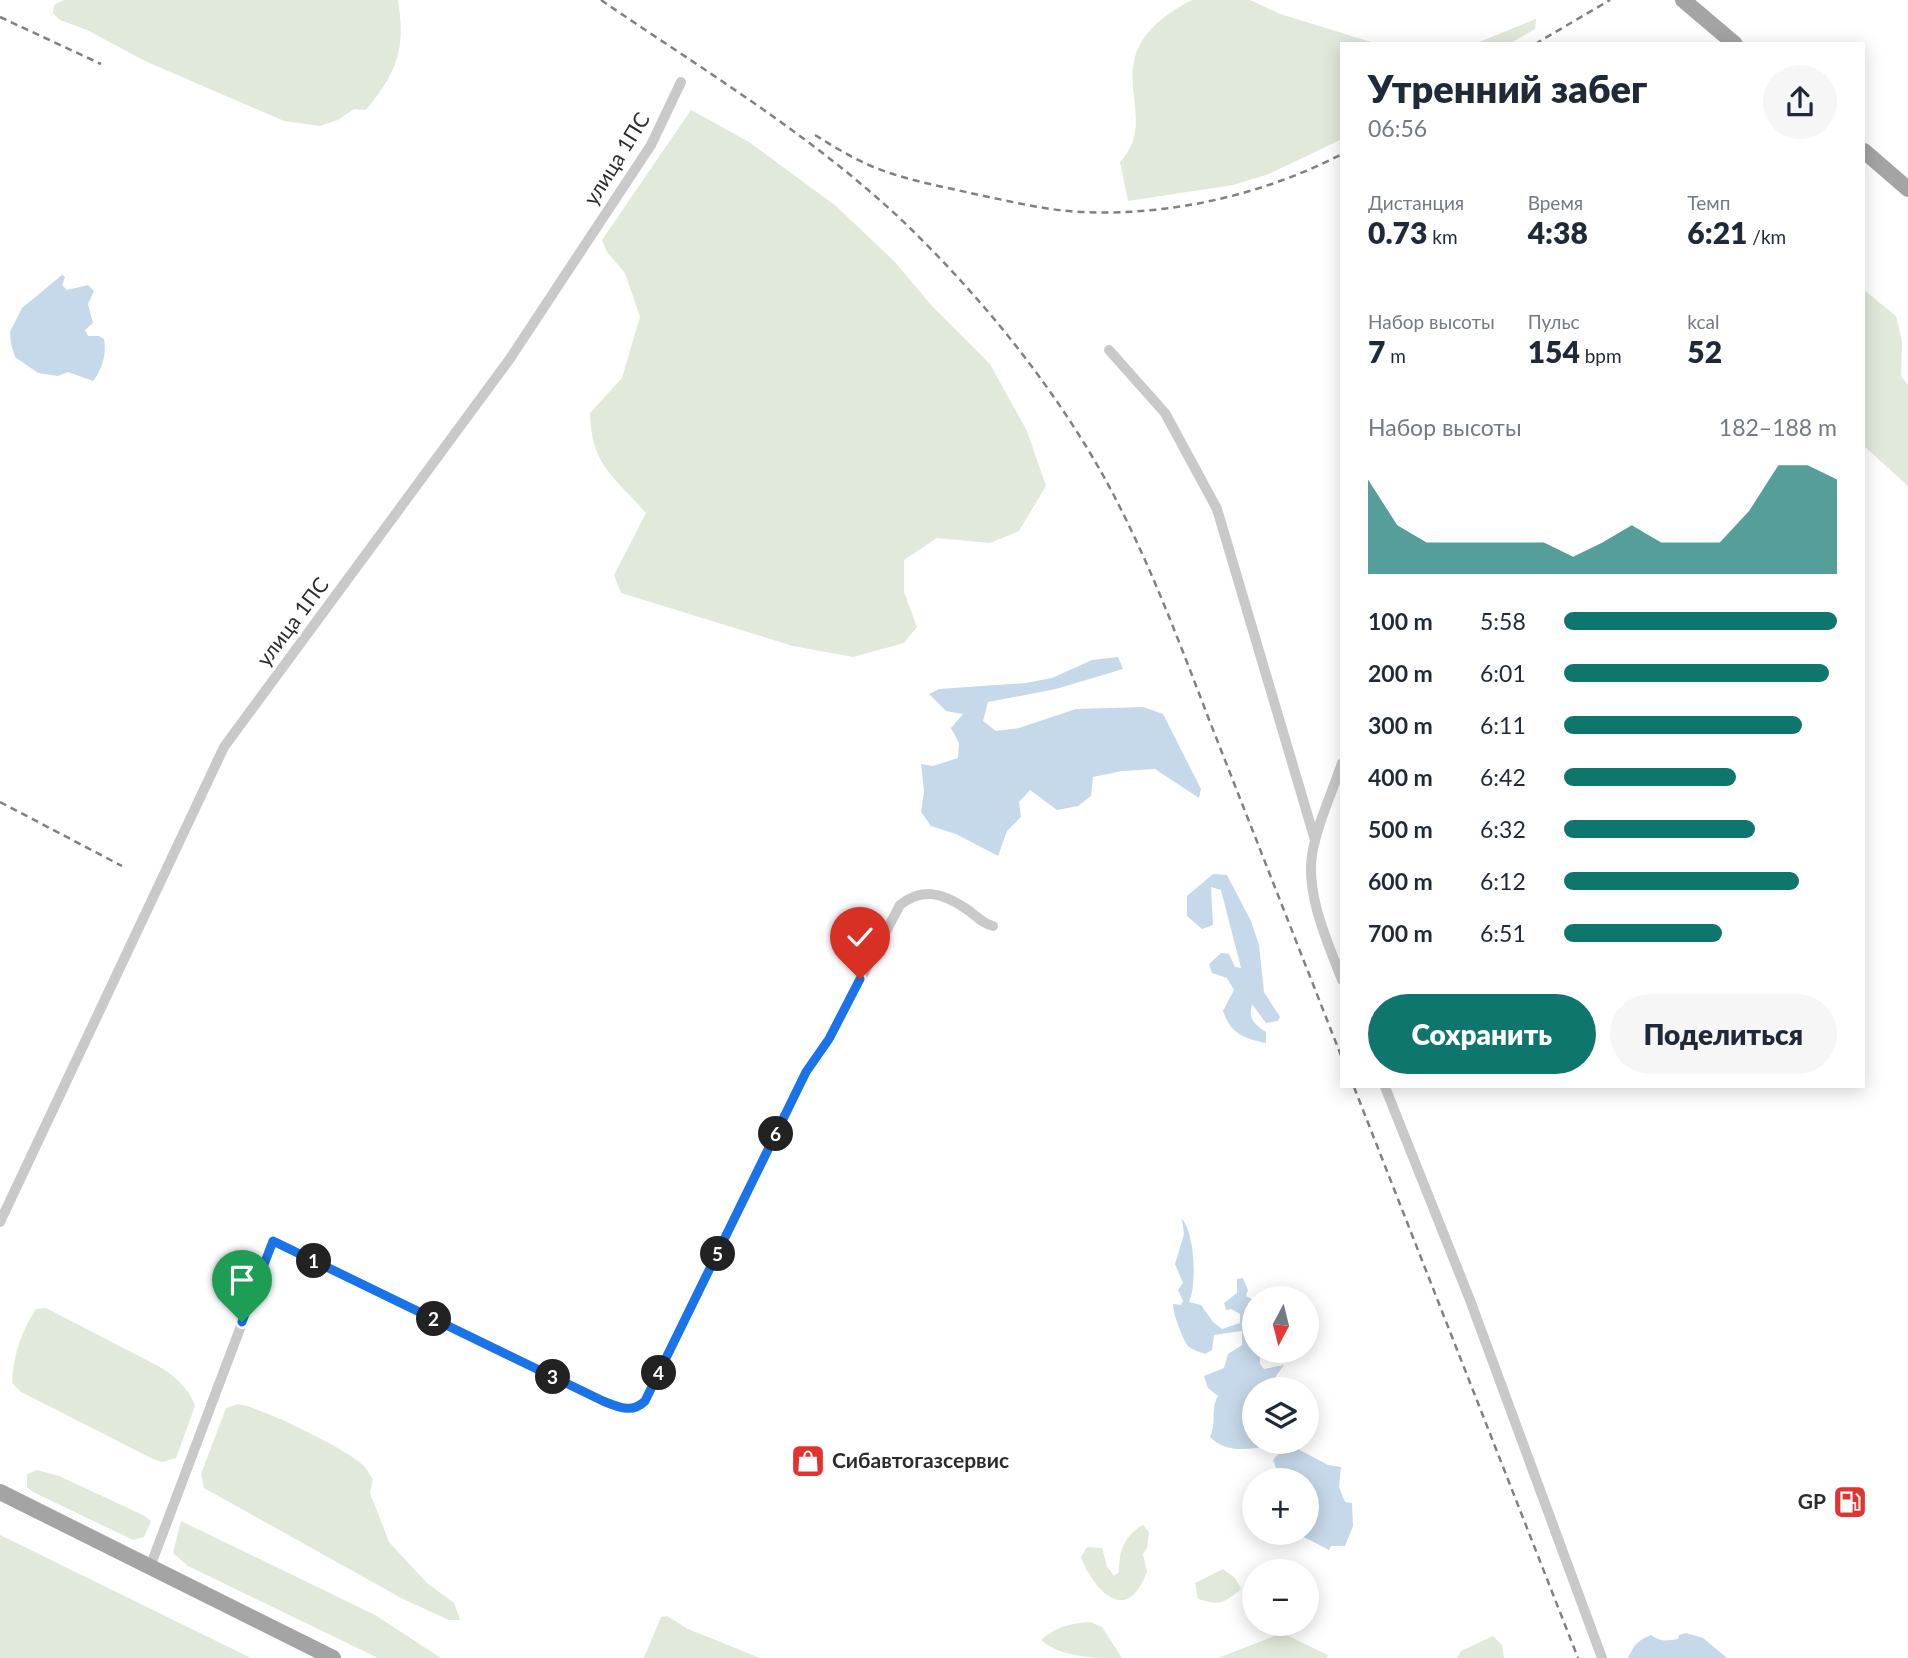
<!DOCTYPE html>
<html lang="ru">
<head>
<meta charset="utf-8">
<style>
  body { margin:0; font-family:Lato,sans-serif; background:#f6f6f7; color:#1f2937; height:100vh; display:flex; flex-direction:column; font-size:26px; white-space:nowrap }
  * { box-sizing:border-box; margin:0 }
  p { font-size:23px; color:#747a83 }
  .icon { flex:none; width:38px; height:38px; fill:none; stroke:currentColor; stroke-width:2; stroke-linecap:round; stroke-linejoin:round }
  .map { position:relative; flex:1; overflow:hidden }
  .side { position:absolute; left:1340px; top:42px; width:525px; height:1046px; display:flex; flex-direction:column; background:#fff; border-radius:0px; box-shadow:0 4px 18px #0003 }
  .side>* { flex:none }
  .needle { width:46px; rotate:187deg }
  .fabs { position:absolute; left:1242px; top:1286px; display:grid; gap:14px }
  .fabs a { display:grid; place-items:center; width:77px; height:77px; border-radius:50%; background:#fff; box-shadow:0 4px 18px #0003; font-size:35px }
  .pin { position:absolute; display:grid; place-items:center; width:60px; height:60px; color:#fff; margin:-72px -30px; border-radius:50% 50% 50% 0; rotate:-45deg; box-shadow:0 0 7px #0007 }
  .pin .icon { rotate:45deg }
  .km { position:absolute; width:35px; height:35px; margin:-18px; border-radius:50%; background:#222; color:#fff; font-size:19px; line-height:35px; text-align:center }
  .round { display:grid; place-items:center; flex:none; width:74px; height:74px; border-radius:37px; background:#f6f6f7 }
  .head { display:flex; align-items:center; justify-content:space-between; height:119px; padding:0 28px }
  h1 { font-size:38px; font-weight:800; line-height:52px }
  .stats { display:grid; grid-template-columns:repeat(3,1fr); gap:10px; height:119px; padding:7px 28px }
  .stats div { display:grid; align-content:center }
  .stats b { font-size:30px; font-weight:800 }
  .stats small { font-size:19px; font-weight:400 }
  .stats p { font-size:19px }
  .chart { height:196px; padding:14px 28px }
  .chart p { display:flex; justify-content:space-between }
  .chart svg { width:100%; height:126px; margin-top:7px; fill:#0f766e; opacity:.7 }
  .primary-button { display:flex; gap:14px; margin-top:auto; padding:14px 28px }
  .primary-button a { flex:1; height:80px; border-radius:42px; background:#0f766e; color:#fff; font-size:28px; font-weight:800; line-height:80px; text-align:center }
  .primary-button a+a { background:#f6f6f7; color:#1f2937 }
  ul { padding:0 28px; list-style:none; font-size:23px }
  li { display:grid; grid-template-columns:112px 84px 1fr; align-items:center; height:52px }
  li i { height:18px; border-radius:9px; background:#0f766e }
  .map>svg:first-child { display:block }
  .green { fill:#e1eada }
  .water { fill:#c6d9ea }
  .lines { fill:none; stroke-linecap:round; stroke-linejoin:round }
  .street { stroke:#c9c9c9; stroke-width:10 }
  .primary { stroke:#a4a4a4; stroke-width:16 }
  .rail { stroke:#818181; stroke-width:2.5; stroke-dasharray:7 5; stroke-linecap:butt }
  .route-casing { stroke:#fff; stroke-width:14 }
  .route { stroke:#1a73e8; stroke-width:9 }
  .labels { text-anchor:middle; stroke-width:7; stroke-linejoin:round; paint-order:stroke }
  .street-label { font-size:21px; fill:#2c2c2c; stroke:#fff }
  .poi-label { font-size:21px; font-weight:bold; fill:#2c2c2c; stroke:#fff; text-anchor:start }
</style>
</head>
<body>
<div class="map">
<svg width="1908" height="1658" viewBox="0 0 1908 1658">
  <rect width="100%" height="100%" fill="#fff"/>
  <g class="green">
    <path d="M 64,0 L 398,0 C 406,50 397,72 366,110 L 354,109 L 338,120 L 320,126 L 284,121 L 145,61 L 87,30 L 60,20 L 53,13 L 54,5 Z"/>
    <path d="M 1192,0 L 1250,0 L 1280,14 L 1378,44 L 1342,44 L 1342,139 L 1269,174 L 1233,185 L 1128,201 L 1120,162 C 1167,113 1083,56 1192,0 Z"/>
    <path d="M 1536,19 L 1535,29 L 1509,44 L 1474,44 Z"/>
    <path d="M 691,110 L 749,142 L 836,206 L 895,262 L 932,306 L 990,364 L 1027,431 L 1046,486 L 1019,531 L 990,543 L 937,538 L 904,560 L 904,592 L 917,627 L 904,643 L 853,657 L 793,646 L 621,593 L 614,575 L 646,513 C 615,477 591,466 590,413 L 622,378 L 640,317 L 625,273 L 607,252 L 602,240 Z"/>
    <path d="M 1864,290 L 1896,316 L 1902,341 L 1901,376 L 1908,385 L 1908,486 L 1864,446 Z"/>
    <path d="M 46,1308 L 158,1366 C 175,1376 188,1387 195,1406 L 176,1458 L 162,1462 L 153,1459 L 21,1392 L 12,1383 C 13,1357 21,1331 36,1309 Z"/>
    <path d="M 238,1404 C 263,1408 345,1448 364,1466 C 367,1470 370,1475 373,1479 L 370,1493 L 389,1542 L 427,1583 L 454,1603 L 460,1620 L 449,1620 L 403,1599 L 204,1488 L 201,1474 L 226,1408 Z"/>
    <path d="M 37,1470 L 59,1476 L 143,1515 L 151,1521 L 144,1537 L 133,1540 L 33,1492 L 27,1487 L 27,1474 Z"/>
    <path d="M 181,1521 L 375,1615 L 441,1658 L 378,1658 L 188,1566 L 173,1553 Z"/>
    <path d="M 1143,1525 L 1149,1532 L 1147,1548 L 1143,1554 L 1147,1572 C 1144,1578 1141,1587 1136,1592 C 1114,1618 1087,1575 1081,1557 L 1087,1547 L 1102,1548 L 1107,1566 L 1114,1576 L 1119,1572 C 1119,1551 1124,1536 1143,1525 Z"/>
    <path d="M 0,1535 L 251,1658 L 0,1658 Z"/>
    <path d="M 1223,1569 L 1235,1578 L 1241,1589 C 1224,1603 1220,1606 1198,1599 L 1195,1583 Z"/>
    <path d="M 667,1616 L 688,1629 L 760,1658 L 644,1658 L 661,1617 Z"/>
    <path d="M 1090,1622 L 1102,1627 L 1122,1658 C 1094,1658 1062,1658 1041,1640 C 1056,1627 1071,1623 1090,1622 Z"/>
    <path d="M 1282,1633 L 1328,1655 L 1327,1658 L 1218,1658 Z"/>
    <path d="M 1493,1636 L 1502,1645 L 1504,1658 L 1457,1658 L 1461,1651 Z"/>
  </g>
  <g class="water">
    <path d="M 62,275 L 65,277 L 62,285 L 67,290 L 88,285 L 94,291 L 88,304 L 93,323 L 85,330 L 88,336 L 99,336 L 104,339 C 107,354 102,370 93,381 L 68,372 L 58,376 L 38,373 L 15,357 L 11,344 L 10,332 L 22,308 Z"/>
    <path d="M 1118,657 L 1123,669 L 1056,689 L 988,702 L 983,721 L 996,731 L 1019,728 L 1076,709 L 1143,707 L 1163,714 L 1201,789 L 1199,798 L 1155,769 L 1122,771 L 1093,777 L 1091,796 L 1078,806 L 1057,810 L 1030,790 L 1019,802 L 1021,817 L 1007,831 L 998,856 L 956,834 L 931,826 L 921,812 L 924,791 L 921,764 L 933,766 L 958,758 L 959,743 L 951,728 L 963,714 L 946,711 L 929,694 L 939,689 L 1026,683 L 1052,678 L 1092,660 Z"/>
    <path d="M 1213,874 L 1227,875 L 1251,921 L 1259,945 L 1264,992 L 1280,1017 L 1278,1021 L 1266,1023 L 1252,1004 C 1248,1019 1254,1024 1266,1032 L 1266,1043 C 1243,1038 1231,1034 1223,1011 L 1234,990 L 1227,978 L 1212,973 L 1209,964 L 1221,953 L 1229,954 L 1235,967 L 1241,968 L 1221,890 L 1211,887 L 1213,925 L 1202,929 L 1187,916 L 1187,896 Z"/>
    <path d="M 1182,1219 C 1195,1233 1197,1285 1189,1302 L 1201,1305 L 1213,1322 L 1222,1329 L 1240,1323 L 1240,1314 L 1231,1309 L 1226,1310 L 1224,1303 L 1237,1293 L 1237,1279 L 1243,1278 L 1248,1290 L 1246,1296 L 1255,1301 L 1255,1330 L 1252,1331 L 1255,1351 L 1260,1352 L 1260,1364 L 1264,1369 L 1284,1365 L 1276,1376 L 1278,1389 L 1255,1390 L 1255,1442 L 1276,1446 C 1251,1448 1228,1455 1210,1437 C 1217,1424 1210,1410 1218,1396 L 1208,1388 L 1204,1376 L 1224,1368 L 1228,1354 L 1242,1345 L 1242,1331 L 1214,1335 L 1212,1350 L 1205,1354 C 1200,1352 1193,1350 1189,1347 C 1184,1343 1172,1311 1173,1304 L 1181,1305 L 1183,1301 L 1178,1290 L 1183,1283 L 1175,1264 L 1184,1234 Z"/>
    <path d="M 1298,1449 L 1328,1465 L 1341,1467 L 1339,1487 L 1345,1502 L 1352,1503 L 1353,1526 L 1345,1546 L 1331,1546 L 1329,1550 L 1296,1533 L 1307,1533 L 1307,1480 L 1281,1480 L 1273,1460 L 1282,1450 Z"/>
    <path d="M 1686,1633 L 1703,1638 L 1727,1658 L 1628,1658 C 1634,1645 1638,1640 1651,1635 C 1661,1642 1667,1641 1678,1639 L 1679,1635 Z"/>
  </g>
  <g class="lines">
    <g class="street">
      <path d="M 1109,350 L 1165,413 L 1217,509 L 1315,840"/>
      <path d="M 1342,763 C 1332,793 1317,824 1312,855 C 1306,896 1328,943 1342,980"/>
      <path d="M 1385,1087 L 1470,1300 L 1602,1658"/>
      <path d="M 0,1222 L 224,747 L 509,360 L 651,145 L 681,82"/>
      <path d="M 150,1567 L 273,1241 L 603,1401 C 618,1407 632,1414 645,1401 L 806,1072 L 829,1039 L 900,905 C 922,887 942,893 965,908 C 976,915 981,923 993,926"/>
    </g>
    <g class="primary">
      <path d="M 1683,0 L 1735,44"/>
      <path d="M 1864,151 L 1908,189"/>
      <path d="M 0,1492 L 333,1658"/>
    </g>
    <g class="rail">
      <path d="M 601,0 C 706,72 820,140 912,230 C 986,303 1053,386 1104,477 C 1147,555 1178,639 1210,722 C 1254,834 1298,946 1342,1058"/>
      <path d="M 0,17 L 101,64"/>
      <path d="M 1535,44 L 1610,0"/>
      <path d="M 815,135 C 834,147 854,159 876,168 C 909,181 945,187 979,195 C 1014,202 1049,211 1084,212 C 1172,216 1265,194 1342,154"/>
      <path d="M 0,802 L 122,866"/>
      <path d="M 1354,1087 L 1578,1658"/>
    </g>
  </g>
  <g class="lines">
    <g class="route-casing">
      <path id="route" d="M 242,1322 L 273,1241 L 603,1401 C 618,1407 632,1414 645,1401 L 806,1072 L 829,1039 L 860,979"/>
    </g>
    <use href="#route" class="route"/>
  </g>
  <defs>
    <g id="shop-square" transform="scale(1.75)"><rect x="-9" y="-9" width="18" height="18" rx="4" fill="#e23330" stroke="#fff"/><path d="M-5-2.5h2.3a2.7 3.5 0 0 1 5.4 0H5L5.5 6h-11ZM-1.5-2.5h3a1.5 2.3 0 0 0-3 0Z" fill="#fff"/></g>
    <g id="fuel-square" transform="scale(1.75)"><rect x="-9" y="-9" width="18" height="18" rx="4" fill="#e23330" stroke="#fff"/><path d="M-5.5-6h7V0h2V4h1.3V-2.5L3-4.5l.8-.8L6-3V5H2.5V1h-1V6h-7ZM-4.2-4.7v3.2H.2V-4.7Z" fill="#fff"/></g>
  </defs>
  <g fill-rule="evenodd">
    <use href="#shop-square" x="808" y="1461"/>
    <use href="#fuel-square" x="1850" y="1502"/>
  </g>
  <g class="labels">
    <g class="street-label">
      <text transform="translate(617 159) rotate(-58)" y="7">улица 1ПС</text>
      <text transform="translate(293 622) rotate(-53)" y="7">улица 1ПС</text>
    </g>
    <g class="poi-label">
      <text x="832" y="1468">Сибавтогазсервис</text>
      <text x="1826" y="1509" text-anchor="end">GP</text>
    </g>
  </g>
</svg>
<div class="fabs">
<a><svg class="needle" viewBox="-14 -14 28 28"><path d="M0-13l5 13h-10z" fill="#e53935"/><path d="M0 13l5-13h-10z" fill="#747a83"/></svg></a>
<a><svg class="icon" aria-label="layers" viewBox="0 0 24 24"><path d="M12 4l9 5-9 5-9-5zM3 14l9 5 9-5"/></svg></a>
<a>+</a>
<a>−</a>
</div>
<div class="pin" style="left:242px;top:1322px;background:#1e9e55"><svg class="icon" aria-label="arrive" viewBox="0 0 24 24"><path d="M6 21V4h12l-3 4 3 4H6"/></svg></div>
<div class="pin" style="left:860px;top:979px;background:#d93025"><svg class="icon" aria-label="check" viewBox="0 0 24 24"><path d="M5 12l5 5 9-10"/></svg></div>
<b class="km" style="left:314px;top:1261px">1</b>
<b class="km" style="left:434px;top:1319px">2</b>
<b class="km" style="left:553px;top:1377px">3</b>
<b class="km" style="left:659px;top:1373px">4</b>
<b class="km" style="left:718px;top:1254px">5</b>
<b class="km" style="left:776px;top:1134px">6</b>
<section class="side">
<div class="head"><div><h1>Утренний забег</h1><p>06:56</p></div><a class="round"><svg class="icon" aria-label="share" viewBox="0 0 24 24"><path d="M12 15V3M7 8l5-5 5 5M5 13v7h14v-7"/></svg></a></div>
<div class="stats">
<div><p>Дистанция</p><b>0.73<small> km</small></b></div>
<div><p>Время</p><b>4:38</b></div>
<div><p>Темп</p><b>6:21<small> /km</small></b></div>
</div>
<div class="stats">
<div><p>Набор высоты</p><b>7<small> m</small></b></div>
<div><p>Пульс</p><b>154<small> bpm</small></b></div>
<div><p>kcal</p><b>52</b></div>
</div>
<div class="chart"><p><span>Набор высоты</span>182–188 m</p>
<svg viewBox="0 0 160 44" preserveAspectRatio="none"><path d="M0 44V11L10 27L20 33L30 33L40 33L50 33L60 33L70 38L80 33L90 27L100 33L110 33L120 33L130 22L140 6L150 6L160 11V44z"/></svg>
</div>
<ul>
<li><b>100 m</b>5:58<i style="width:100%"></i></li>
<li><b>200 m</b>6:01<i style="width:97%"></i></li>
<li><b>300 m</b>6:11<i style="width:87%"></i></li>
<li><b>400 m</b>6:42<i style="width:63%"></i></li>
<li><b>500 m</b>6:32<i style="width:70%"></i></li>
<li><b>600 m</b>6:12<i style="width:86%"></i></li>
<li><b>700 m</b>6:51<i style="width:58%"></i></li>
</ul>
<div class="primary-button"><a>Сохранить</a><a>Поделиться</a></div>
</section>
</div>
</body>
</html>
